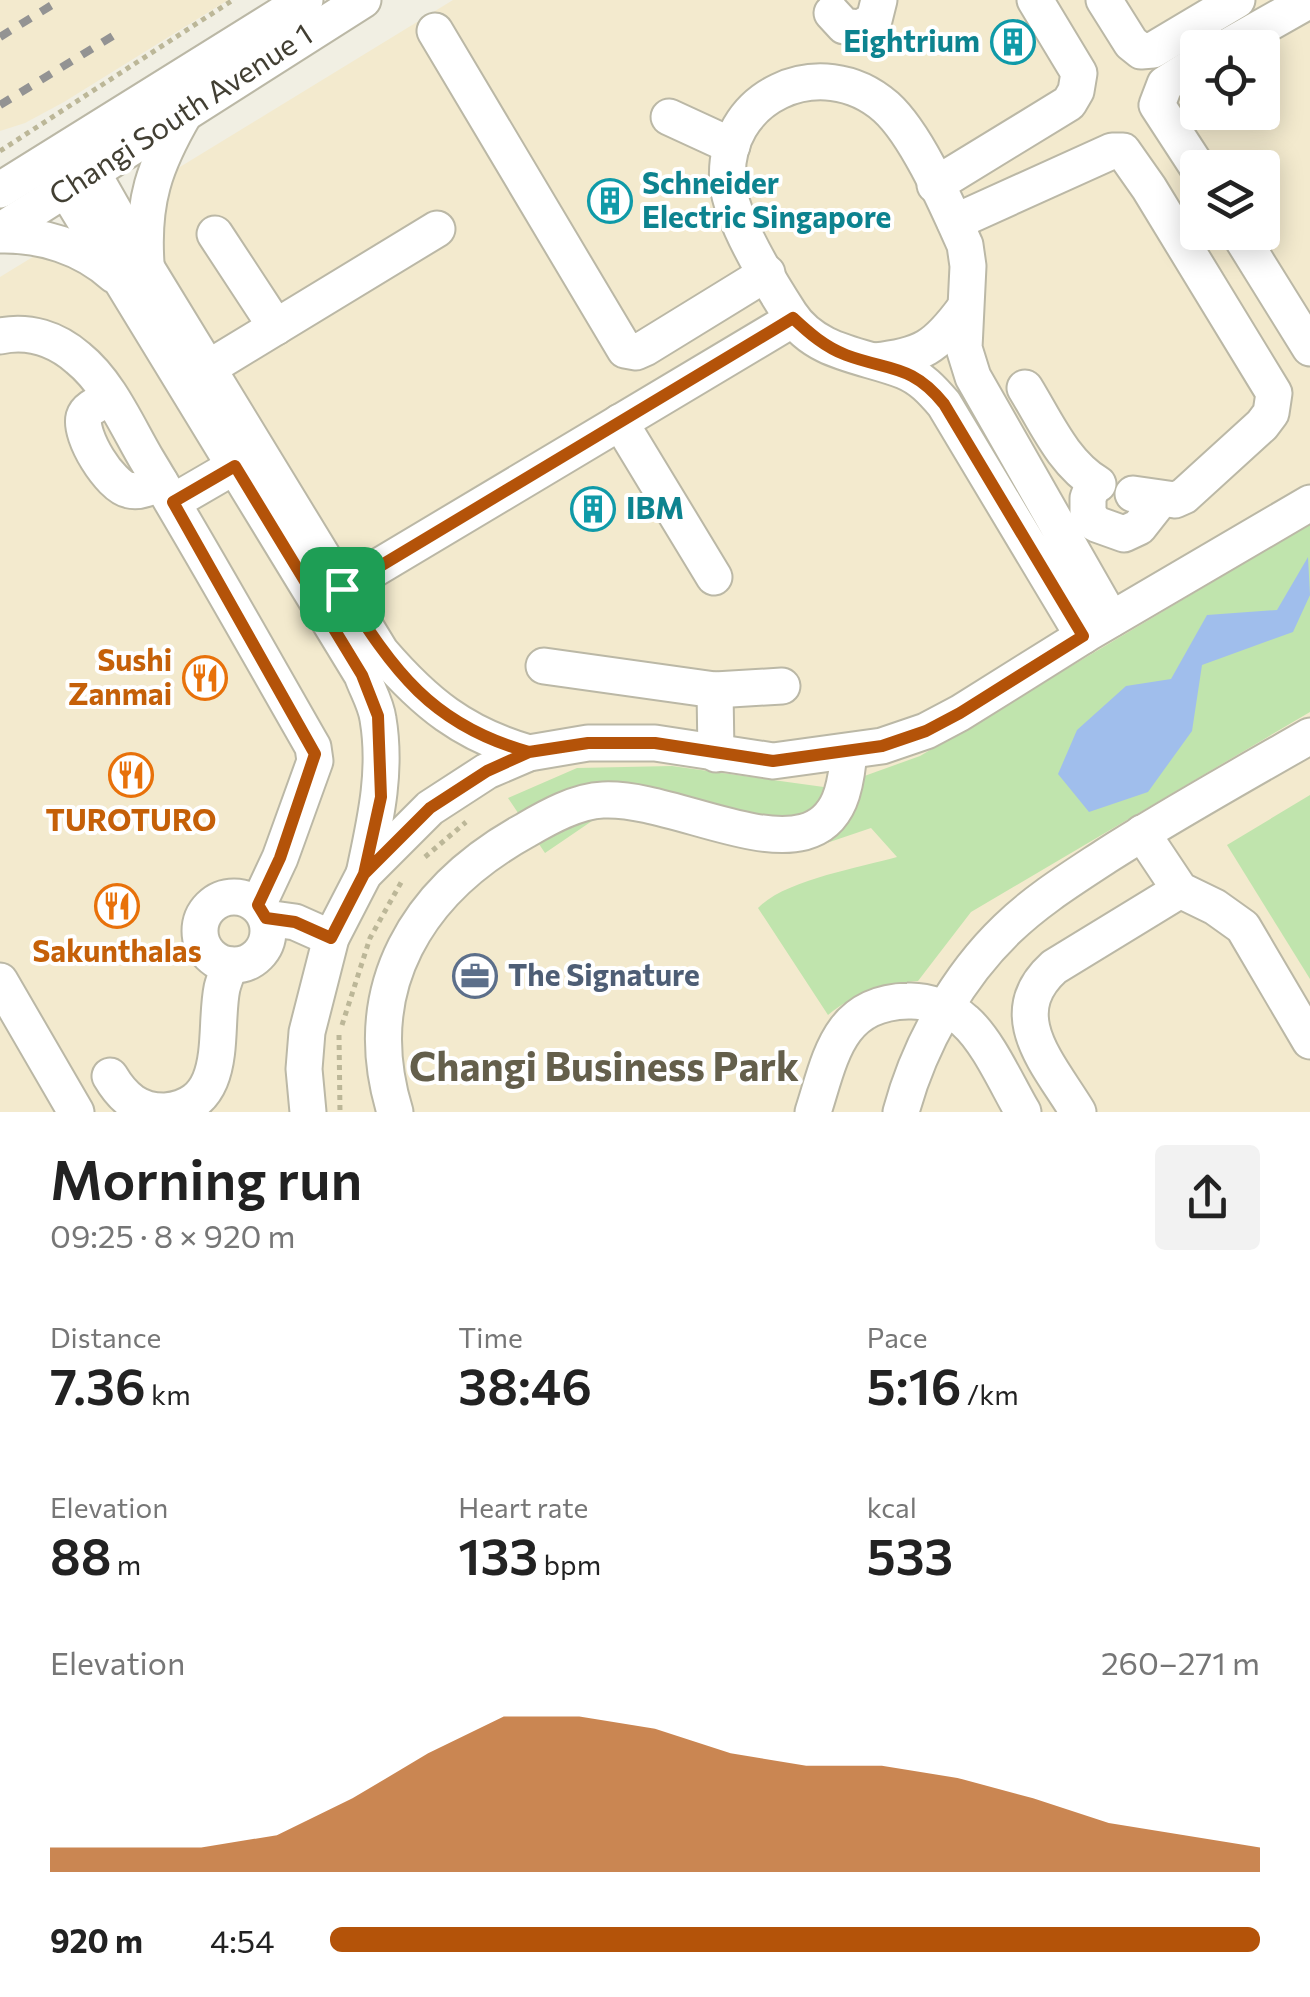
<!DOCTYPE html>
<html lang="en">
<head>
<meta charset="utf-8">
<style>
  body { margin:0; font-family:Commissioner,sans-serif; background:#f2f2f2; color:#222; height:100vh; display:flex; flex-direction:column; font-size:38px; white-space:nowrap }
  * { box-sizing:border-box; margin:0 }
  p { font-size:32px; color:#767676 }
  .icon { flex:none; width:55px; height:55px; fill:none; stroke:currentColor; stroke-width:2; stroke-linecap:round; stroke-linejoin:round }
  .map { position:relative; height:1112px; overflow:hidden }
  .drawer { display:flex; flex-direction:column; background:#fff; flex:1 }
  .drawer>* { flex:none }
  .buttons { position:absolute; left:1180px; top:30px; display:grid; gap:20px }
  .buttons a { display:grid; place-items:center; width:100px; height:100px; border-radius:10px; background:#fff; box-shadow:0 5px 25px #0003; font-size:50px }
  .pin { position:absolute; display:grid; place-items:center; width:85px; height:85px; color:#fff; margin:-42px; border-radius:20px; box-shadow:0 5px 15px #0006 }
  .round { display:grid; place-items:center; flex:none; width:105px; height:105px; border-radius:10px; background:#f2f2f2 }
  .headline { display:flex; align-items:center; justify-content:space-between; height:170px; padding:0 50px }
  h1 { font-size:55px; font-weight:600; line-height:75px }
  .figures { display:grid; grid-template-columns:repeat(3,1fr); gap:15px; height:170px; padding:10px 50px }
  .figures div { display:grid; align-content:center }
  .figures b { font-size:50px; font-weight:600 }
  .figures small { font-size:28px; font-weight:400 }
  .figures p { font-size:28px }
  .chart { height:280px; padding:20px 50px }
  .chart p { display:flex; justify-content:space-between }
  .chart svg { width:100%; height:180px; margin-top:10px; fill:#b45309; opacity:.7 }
  ul { padding:0 50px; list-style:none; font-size:32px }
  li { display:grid; grid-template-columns:160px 120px 1fr; align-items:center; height:75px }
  li i { height:25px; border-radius:12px; background:#b45309 }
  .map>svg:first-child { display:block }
  .commercial { fill:#f3eace; fill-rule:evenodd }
  .green { fill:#c0e4ad }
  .water { fill:#a0beec }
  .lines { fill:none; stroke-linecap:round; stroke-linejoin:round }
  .minor-casing { stroke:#bbb8a6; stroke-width:39 }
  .path { stroke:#bcb798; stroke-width:5; stroke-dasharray:5 5; stroke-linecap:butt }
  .minor { stroke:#fff; stroke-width:35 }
  .rail { stroke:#939393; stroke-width:8; stroke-dasharray:12 12; stroke-linecap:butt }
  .route-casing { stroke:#fff; stroke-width:20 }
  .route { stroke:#b45309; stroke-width:12 }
  .labels { text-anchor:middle; stroke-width:8; stroke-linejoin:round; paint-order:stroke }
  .culture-label { font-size:30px; font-weight:bold; fill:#0d838f; stroke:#fff; text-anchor:start }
  .street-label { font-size:30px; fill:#423f33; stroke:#fff }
  .food-label { font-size:30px; font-weight:bold; fill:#c56008; stroke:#fff }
  .service-label { font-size:30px; font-weight:bold; fill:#4e5e75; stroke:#fff; text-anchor:start }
  .district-label { font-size:40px; font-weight:bold; fill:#645f4b; stroke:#fff }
</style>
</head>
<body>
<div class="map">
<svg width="1310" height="1112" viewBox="0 0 1310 1112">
  <rect width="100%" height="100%" fill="#f1efe3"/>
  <g class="commercial">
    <path d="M 0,0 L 228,0 L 64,102 L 25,123 L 0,131 Z"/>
    <path d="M 453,0 L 1310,0 L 1310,1112 L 0,1112 L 0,277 ZM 1198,48 L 1262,48 L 1262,112 L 1198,112 ZM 1198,168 L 1262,168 L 1262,232 L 1198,232 Z"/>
  </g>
  <g class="green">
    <path d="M 1310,524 L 1310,712 L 971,912 L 918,981 C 881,984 857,992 828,1015 L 758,908 C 785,880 858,868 897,857 L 871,828 L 809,849 L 614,806 L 545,853 L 508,798 L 577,768 L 672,766 L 831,788 L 920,756 Z"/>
    <path d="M 1310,795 L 1310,979 L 1227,845 Z"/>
  </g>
  <path class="water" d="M 1308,557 L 1310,595 L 1293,632 L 1202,665 L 1192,731 L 1148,792 L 1089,812 L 1058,774 L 1077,730 L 1126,686 L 1171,679 L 1207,615 L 1277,610 Z"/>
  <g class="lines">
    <g class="minor-casing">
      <g id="minor">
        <path d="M 1104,0 L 1131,43 L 1141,51 L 1153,50 L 1237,0"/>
        <path d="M 832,13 L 844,26 L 860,28 L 874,20 L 879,0"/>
        <path d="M 435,31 L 625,350 L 636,352 L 645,348 L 767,273"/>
        <path d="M 1225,48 L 1310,0"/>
        <path d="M 1198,63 L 1165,84 L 1157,105 L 1198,168"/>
        <path d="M 669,117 L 732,146"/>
        <path d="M 76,144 L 146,267 L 381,652 C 425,703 463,734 529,753"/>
        <path d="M 49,162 L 362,675 C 367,689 376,704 378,719 C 387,772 375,822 364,874"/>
        <path d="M 935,185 L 1069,103 L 1076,91 L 1079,73 L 1035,0"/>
        <path d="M 0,190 L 305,0"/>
        <path d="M 955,222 L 1112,151 L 1123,151 L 1149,188 L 1274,393 L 1271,413 L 1262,425 L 1184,496 L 1175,500 L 1133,494"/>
        <path d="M 0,231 L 363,0"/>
        <path d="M 1238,232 L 1310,348"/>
        <path d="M 215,234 L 276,327"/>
        <path d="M 0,235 C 41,234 83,247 114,275"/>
        <path d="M 146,263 C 142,202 154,166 185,113"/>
        <path d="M 0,336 C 29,330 56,339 78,358 C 109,383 127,426 147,460 C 204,554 258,651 313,747 L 315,761 L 280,858 L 258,905"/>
        <path d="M 875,361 C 922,356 936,347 964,309"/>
        <path d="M 210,367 L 437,229"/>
        <path d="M 1025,388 C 1046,422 1063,463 1098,484"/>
        <path d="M 110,398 C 101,403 87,407 84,417 C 79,436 110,486 129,490 C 140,493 151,487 160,482"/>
        <path d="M 620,422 L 714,577"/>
        <path d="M 1094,482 L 1088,498 L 1088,514 L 1096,524 L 1124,534 L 1139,527 L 1161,499"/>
        <path d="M 173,502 L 235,466"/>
        <path d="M 341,589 L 793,319"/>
        <path d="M 1083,636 L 944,404 C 932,390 921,378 904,371 C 864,355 816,354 790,314 C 770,283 732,221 728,185 C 719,96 821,50 886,107 C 917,135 947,205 965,245 L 968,266 L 964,348 L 973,377 L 1111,619"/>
        <path d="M 544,666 L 715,690 L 782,686"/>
        <path d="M 715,690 L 716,754"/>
        <path d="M 1142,833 L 1180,890 L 1215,907 L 1243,927 L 1310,1041"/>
        <circle cx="234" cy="931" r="34"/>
        <path d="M 266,918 L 295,922 L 331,938"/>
        <path d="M 0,981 L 76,1112"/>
        <path d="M 110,1076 C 123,1098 139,1112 166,1111 C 231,1104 213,1031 222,988 C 224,980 227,973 230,965"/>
        <path d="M 308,1112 L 304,1069 L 307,1032 L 331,938 L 364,874 L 430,808 L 487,771 L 529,753 L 588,743 L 655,743 L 773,761 L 882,746 L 926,731 L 960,713 L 1088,633 L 1310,503"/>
        <path d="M 395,1112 C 357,988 417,890 526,830 C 548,817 577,801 603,800 C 662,797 750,846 804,832 C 841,822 846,785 849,752"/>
        <path d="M 813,1112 C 831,1056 838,1003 908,1001 C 926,1000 952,1009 965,1021 C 988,1041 1007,1085 1023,1112"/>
        <path d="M 901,1112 C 919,1045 957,977 1007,929 C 1037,900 1071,879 1106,856 C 1172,814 1242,775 1310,736"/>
        <path d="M 1078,1112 C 1049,1064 1001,1015 1054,967 L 1180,890"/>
      </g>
    </g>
    <g class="path">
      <path d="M 0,151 L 233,0"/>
      <path d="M 425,857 L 466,822"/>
      <path d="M 342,1025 L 370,938 L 403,879"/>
      <path d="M 339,1035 L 340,1112"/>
    </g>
    <use href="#minor" class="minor"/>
    <g class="rail">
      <path d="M 0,37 L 60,0"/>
      <path d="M 0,105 L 121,31"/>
    </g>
  </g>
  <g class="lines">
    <g class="route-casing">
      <path id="route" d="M 342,589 C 394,671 431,725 529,752 L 487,771 L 430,808 L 364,874 L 381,797 L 378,716 L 362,675 L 235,466 L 173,502 L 315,754 L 280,858 L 258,905 L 266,918 L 295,922 L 331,938 L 364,874 L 430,808 L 487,771 L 529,752 L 588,743 L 655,743 L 773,761 L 882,746 L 926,731 L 960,713 L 1083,636 L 944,404 C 912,364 889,371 846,355 C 825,347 809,333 793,318 L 342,589"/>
    </g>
    <use href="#route" class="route"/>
  </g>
  <defs>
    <g id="building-ring" transform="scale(2.25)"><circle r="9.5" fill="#fff" stroke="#0f9aa8" stroke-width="1.5"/><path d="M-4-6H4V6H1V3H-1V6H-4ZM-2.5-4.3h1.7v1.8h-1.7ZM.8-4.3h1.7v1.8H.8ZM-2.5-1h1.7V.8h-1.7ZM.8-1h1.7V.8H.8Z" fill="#0f9aa8"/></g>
    <g id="restaurant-ring" transform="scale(2.25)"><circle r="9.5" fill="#fff" stroke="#e8710a" stroke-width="1.5"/><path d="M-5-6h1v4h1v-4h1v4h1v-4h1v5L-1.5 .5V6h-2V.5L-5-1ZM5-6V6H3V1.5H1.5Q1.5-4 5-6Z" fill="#e8710a"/></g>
    <g id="office-ring" transform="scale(2.25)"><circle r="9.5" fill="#fff" stroke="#5c6f8a" stroke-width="1.5"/><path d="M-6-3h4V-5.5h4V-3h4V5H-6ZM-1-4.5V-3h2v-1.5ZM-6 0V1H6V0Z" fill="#5c6f8a"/></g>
  </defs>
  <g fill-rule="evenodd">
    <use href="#building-ring" x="1013" y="42"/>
    <use href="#building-ring" x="610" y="201"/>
    <use href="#building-ring" x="593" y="509"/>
    <use href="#restaurant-ring" x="205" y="678"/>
    <use href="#restaurant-ring" x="131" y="775"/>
    <use href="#restaurant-ring" x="117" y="906"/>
    <use href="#office-ring" x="475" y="976"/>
  </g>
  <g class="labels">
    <g class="culture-label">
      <text x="980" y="52" text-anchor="end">Eightrium</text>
      <text x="642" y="194">Schneider<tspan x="642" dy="34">Electric Singapore</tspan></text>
      <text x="626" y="519">IBM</text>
    </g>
    <g class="street-label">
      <text transform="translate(181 115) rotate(-33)" y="10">Changi South Avenue 1</text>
    </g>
    <g class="food-label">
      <text x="172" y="671" text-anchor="end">Sushi<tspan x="172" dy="34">Zanmai</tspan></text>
      <text x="131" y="831">TUROTURO</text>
      <text x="117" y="962">Sakunthalas</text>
    </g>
    <g class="service-label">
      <text x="508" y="986">The Signature</text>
    </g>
    <g class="district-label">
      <text x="604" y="1081">Changi Business Park</text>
    </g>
  </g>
</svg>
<div class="buttons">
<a><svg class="icon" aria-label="locate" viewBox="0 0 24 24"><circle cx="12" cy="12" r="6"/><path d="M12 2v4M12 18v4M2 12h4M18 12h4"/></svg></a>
<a><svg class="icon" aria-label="layers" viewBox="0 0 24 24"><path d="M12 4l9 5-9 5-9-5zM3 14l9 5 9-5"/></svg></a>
</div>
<div class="pin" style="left:342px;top:589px;background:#1e9e55"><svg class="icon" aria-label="arrive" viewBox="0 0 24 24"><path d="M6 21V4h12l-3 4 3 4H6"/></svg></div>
</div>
<section class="drawer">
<div class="headline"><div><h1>Morning run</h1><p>09:25 · 8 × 920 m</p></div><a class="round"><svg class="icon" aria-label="share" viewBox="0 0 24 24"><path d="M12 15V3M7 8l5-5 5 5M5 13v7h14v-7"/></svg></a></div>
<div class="figures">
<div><p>Distance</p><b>7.36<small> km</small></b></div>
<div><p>Time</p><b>38:46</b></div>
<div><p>Pace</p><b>5:16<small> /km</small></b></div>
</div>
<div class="figures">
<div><p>Elevation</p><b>88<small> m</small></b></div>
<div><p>Heart rate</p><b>133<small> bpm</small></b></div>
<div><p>kcal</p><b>533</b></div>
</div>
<div class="chart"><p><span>Elevation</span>260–271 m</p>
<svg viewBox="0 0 160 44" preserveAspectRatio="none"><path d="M0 44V38L10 38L20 38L30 35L40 26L50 15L60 6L70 6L80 9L90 15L100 18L110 18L120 21L130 26L140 32L150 35L160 38V44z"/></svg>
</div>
<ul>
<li><b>920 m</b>4:54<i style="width:100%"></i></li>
</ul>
</section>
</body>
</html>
